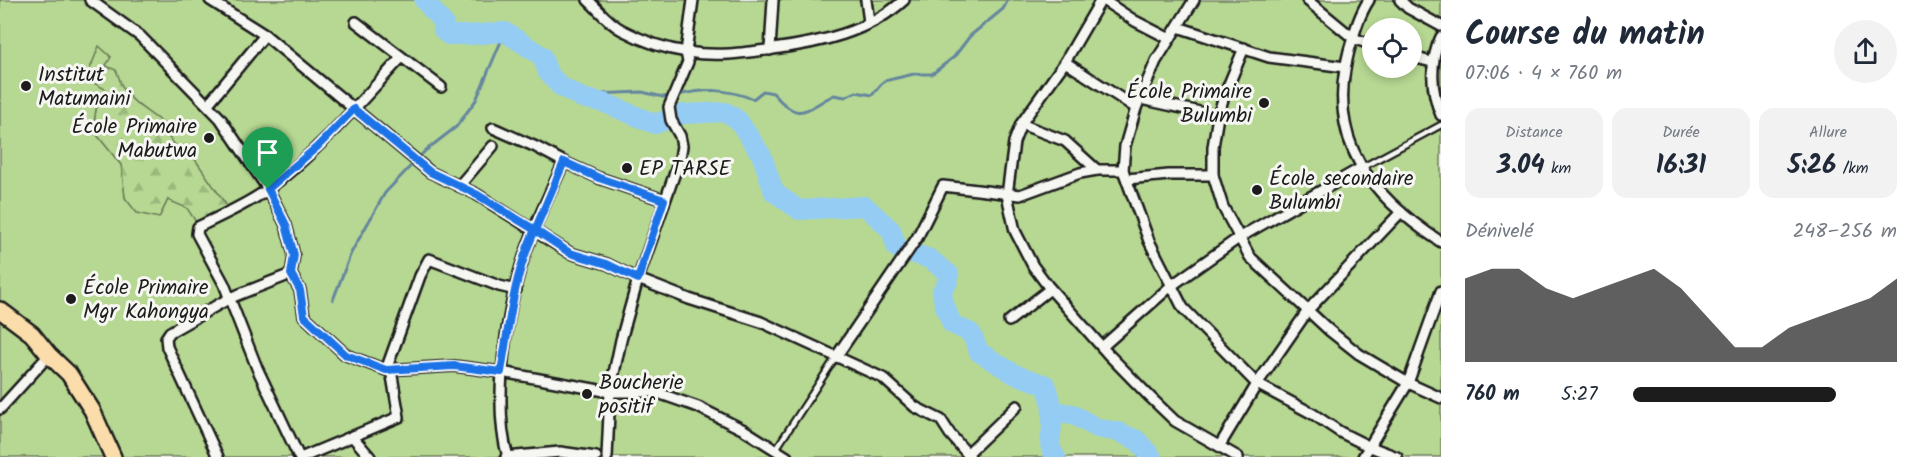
<!DOCTYPE html>
<html lang="fr">
<head>
<meta charset="utf-8">
<style>
  body { margin:0; font-family:Kalam,sans-serif; background:#f2f2f3; color:#1f2937; height:100vh; display:flex; flex-direction:column; font-size:22px; white-space:nowrap }
  * { box-sizing:border-box; margin:0 }
  p { font-size:20px; color:#747a83 }
  .icon { flex:none; width:33px; height:33px; fill:none; stroke:currentColor; stroke-width:2; stroke-linecap:round; stroke-linejoin:round }
  .map { position:relative; flex:1; overflow:hidden }
  .panel { display:flex; flex-direction:column; background:#fff; width:480px }
  .panel>* { flex:none }
  .buttons { position:absolute; left:1362px; top:18px; display:grid; gap:12px }
  .buttons a { display:grid; place-items:center; width:60px; height:60px; border-radius:50%; background:#fff; box-shadow:0 3px 9px #0003; font-size:30px }
  .pin { position:absolute; display:grid; place-items:center; width:51px; height:51px; color:#fff; margin:-62px -26px; border-radius:50% 50% 50% 0; rotate:-45deg; box-shadow:0 0 6px #0007 }
  .pin .icon { rotate:45deg }
  .round { display:grid; place-items:center; flex:none; width:63px; height:63px; border-radius:32px; background:#f2f2f3 }
  .summary { display:flex; align-items:center; justify-content:space-between; height:102px; padding:0 24px }
  h1 { font-size:33px; font-weight:800; line-height:45px }
  .stats { display:grid; grid-template-columns:repeat(3,1fr); gap:9px; height:102px; padding:6px 24px }
  .stats div { display:grid; align-content:center; border-radius:15px; background:#f2f2f3; text-align:center }
  .stats b { font-size:26px; font-weight:800 }
  .stats small { font-size:16px; font-weight:400 }
  .stats p { font-size:16px }
  .chart { height:168px; padding:12px 24px }
  .chart p { display:flex; justify-content:space-between }
  .chart svg { width:100%; height:108px; margin-top:6px; fill:#1c1c1c; opacity:.7 }
  ul { padding:0 24px; list-style:none; font-size:20px }
  li { display:grid; grid-template-columns:96px 72px 1fr; align-items:center; height:45px }
  li i { height:15px; border-radius:8px; background:#1c1c1c }
  main { display:flex; flex:1; min-height:0 }
  .map>svg:first-child { display:block }
  .forest { fill:url(#forest-firs); stroke:#697a57; stroke-width:1.5 }
  .park { fill:#b6d892; stroke:#697a57; stroke-width:1.5; fill-rule:evenodd }
  .lines { fill:none; stroke-linecap:round; stroke-linejoin:round }
  .stream { stroke:#65869e; stroke-width:3 }
  .river { stroke:#95ccf4; stroke-width:20 }
  .service-casing { stroke:#1c1c1c; stroke-width:9 }
  .minor-casing { stroke:#1c1c1c; stroke-width:14 }
  .trunk-casing { stroke:#1c1c1c; stroke-width:20 }
  .service { stroke:#f6f6f2; stroke-width:4.5 }
  .minor { stroke:#f6f6f2; stroke-width:9 }
  .trunk { stroke:#faddab; stroke-width:15 }
  .route-casing { stroke:#fff; stroke-width:12 }
  .route { stroke:#1a73e8; stroke-width:8 }
  .poi-dot { fill:#1c1c1c; stroke:#f6f6f2; stroke-width:2 }
  .labels { text-anchor:middle; stroke-width:6; stroke-linejoin:round; paint-order:stroke }
  .poi-label { font-size:21px; fill:#1c1c1c; stroke:#f6f6f2; text-anchor:start }
</style>
</head>
<body>
<main>
<div class="map">
<svg width="1441" height="457" viewBox="0 0 1441 457">
  <defs>
    <pattern id="forest-firs" width="22" height="20" patternUnits="userSpaceOnUse" patternTransform="scale(1.5)"><rect width="22" height="20" fill="#b6d892"/><path d="M5 1l3.5 6h-7zM16 11l3.5 6h-7z" fill="#9cb97d"/></pattern>
  </defs>
  <rect width="100%" height="100%" fill="#f6f6f2"/>
  <filter id="ink" filterUnits="userSpaceOnUse"><feTurbulence type="fractalNoise" baseFrequency=".0167" numOctaves="2"/><feDisplacementMap in="SourceGraphic" scale="12" xChannelSelector="R" yChannelSelector="G"/><feConvolveMatrix kernelMatrix="1 2 1 2 8 2 1 2 1" color-interpolation-filters="sRGB"/></filter>
  <g filter="url(#ink)">
    <path class="forest" d="M 99,45 L 107,51 L 119,76 L 139,106 L 151,112 L 186,146 L 228,206 L 196,222 L 168,200 L 159,218 L 137,214 L 125,198 L 121,165 L 93,130 L 96,109 L 85,79 Z"/>
    <path class="park" d="M 0,0 L 1441,0 L 1441,457 L 0,457 ZM 1372,28 L 1412,28 L 1412,68 L 1372,68 ZM 99,46 L 111,57 L 106,66 L 116,70 C 119,76 120,83 123,88 C 133,105 153,114 167,127 L 165,133 L 176,146 L 186,146 L 227,206 L 196,222 L 187,208 L 168,200 L 159,218 L 137,213 L 125,198 L 121,165 L 93,130 L 96,109 L 107,90 L 86,79 Z"/>
    <g class="lines">
      <g class="stream">
        <path d="M 574,93 L 582,91 L 596,94 L 642,92 L 663,97 L 670,96"/>
        <path d="M 677,95 C 707,89 724,88 753,99 L 763,91 L 773,93 C 800,124 804,110 834,95 L 845,97 L 856,92 L 872,95 L 884,81 L 914,74 L 932,74 L 954,57 L 970,36 L 1003,9 L 1008,0"/>
        <path d="M 333,300 L 351,253 L 385,193 L 425,151 L 456,127 L 476,100 L 505,32"/>
      </g>
      <g class="river">
        <path d="M 424,0 L 444,24 L 443,30 L 448,35 L 469,35 L 505,32 L 542,56 L 548,73 L 560,86 L 582,98 L 605,103 L 655,124 L 683,114 L 726,112 L 738,120 L 762,156 L 774,192 L 799,210 L 865,206 L 891,230 L 897,248 L 930,259 L 949,274 L 948,282 L 942,291 L 944,304 L 952,324 L 971,333 L 979,352 L 1014,374 L 1046,385 C 1052,398 1052,410 1052,424 C 1052,437 1046,446 1056,457"/>
        <path d="M 1052,411 L 1072,414 L 1097,428 L 1118,432 L 1137,440 L 1152,457"/>
      </g>
      <g class="service-casing">
        <g id="service">
          <path d="M 1361,168 L 1441,125"/>
          <path d="M 776,449 L 836,357"/>
        </g>
      </g>
      <g class="minor-casing">
        <g id="minor">
          <path d="M 90,0 L 140,36 L 220,118 L 268,189 L 286,225 L 294,255 L 291,274 L 300,290 L 304,316 L 346,355 L 386,370 L 454,366 L 501,372 L 610,392 L 655,392 L 698,407 L 744,430 L 787,457"/>
          <path d="M 210,0 L 265,35 L 430,172 L 476,194 L 570,253 L 607,264 L 638,279 L 689,299 L 761,322 L 883,378 L 915,407 L 941,420 L 950,434 L 970,457"/>
          <path d="M 588,0 C 599,10 608,23 622,30 C 641,40 665,49 687,52 C 716,57 744,53 773,49 C 819,43 869,32 904,0"/>
          <path d="M 866,0 L 869,22"/>
          <path d="M 1101,0 L 1065,62 L 1021,124 L 1014,142 L 1007,195 L 1015,231 L 1033,266 L 1048,286 L 1108,354 L 1150,397 L 1175,421 L 1238,457"/>
          <path d="M 1103,0 L 1135,21 L 1170,39"/>
          <path d="M 1194,0 L 1156,61 L 1136,108 L 1125,146 L 1123,170 L 1149,241 L 1183,308 L 1257,384 L 1313,414 L 1340,432 L 1368,446 L 1397,457"/>
          <path d="M 1307,0 L 1353,38 L 1372,45"/>
          <path d="M 1369,0 C 1359,15 1354,34 1349,51 C 1325,140 1370,196 1441,242"/>
          <path d="M 1400,0 L 1408,8 L 1441,26"/>
          <path d="M 356,22 L 441,87"/>
          <path d="M 1178,27 L 1269,57 L 1345,67"/>
          <path d="M 1441,37 C 1429,61 1431,91 1441,115"/>
          <path d="M 1244,48 L 1224,96 L 1218,116 L 1213,147 L 1213,175 L 1223,207 L 1250,257 L 1330,331 L 1359,354 L 1408,383 L 1441,398"/>
          <path d="M 770,50 L 773,0"/>
          <path d="M 1412,57 L 1432,62"/>
          <path d="M 1065,62 L 1136,108"/>
          <path d="M 1141,99 L 1218,116"/>
          <path d="M 208,104 L 265,35"/>
          <path d="M 1021,124 L 1065,141 L 1097,170"/>
          <path d="M 493,128 L 536,147 L 564,162"/>
          <path d="M 1127,179 L 1169,175 L 1213,175"/>
          <path d="M 459,186 L 493,146"/>
          <path d="M 1009,321 L 1050,289"/>
          <path d="M 1102,347 L 1171,286 L 1240,237 L 1361,168"/>
          <path d="M 836,357 L 917,238 L 943,186 L 1020,195 L 1080,173 L 1097,170 L 1123,170"/>
          <path d="M 386,370 L 420,276 L 429,259 L 499,286 L 516,290"/>
          <path d="M 0,409 L 49,355"/>
          <path d="M 352,436 L 370,457"/>
          <path d="M 1220,445 L 1257,384 L 1309,309 L 1401,212"/>
          <path d="M 968,453 L 1017,406"/>
          <path d="M 218,457 L 167,347 L 166,338 L 170,332 L 230,298 L 291,274"/>
          <path d="M 299,457 L 257,368 L 224,284 L 197,234 L 198,227 C 221,216 246,205 267,190 C 317,153 359,103 401,58"/>
          <path d="M 303,457 L 399,417 L 391,370"/>
          <path d="M 506,457 L 560,452 L 596,457"/>
          <path d="M 508,457 C 491,401 508,297 529,243 C 539,215 552,189 564,162 L 599,178 L 664,200"/>
          <path d="M 607,457 L 610,392 L 621,340 L 638,279 L 680,158 L 682,146 L 680,136 L 671,120 L 669,107 L 688,62 L 686,52 L 693,0"/>
          <path d="M 1363,457 L 1408,383 L 1441,291"/>
        </g>
      </g>
      <g class="trunk-casing">
        <path id="trunk" d="M 0,310 L 32,334 L 49,355 L 69,374 L 92,410 L 113,457"/>
      </g>
      <use href="#service" class="service"/>
      <use href="#minor" class="minor"/>
      <use href="#trunk" class="trunk"/>
    </g>
  </g>
  <g class="lines" filter="url(#ink)">
    <g class="route-casing">
      <path id="route" d="M 268,189 L 286,225 L 294,255 L 291,274 L 300,290 L 304,316 L 346,355 L 386,370 L 454,366 L 501,372 C 509,324 514,274 535,230 L 570,253 L 607,264 L 638,279 L 664,200 L 599,178 L 564,162 L 535,230 L 476,194 L 430,172 L 354,109 L 317,147 L 268,189"/>
    </g>
    <use href="#route" class="route"/>
  </g>
  <g class="poi-dot">
    <circle cx="26" cy="86" r="6"/>
    <circle cx="1264" cy="103" r="6"/>
    <circle cx="209" cy="138" r="6"/>
    <circle cx="627" cy="168" r="6"/>
    <circle cx="1257" cy="190" r="6"/>
    <circle cx="71" cy="299" r="6"/>
    <circle cx="587" cy="394" r="6"/>
  </g>
  <g class="labels">
    <g class="poi-label">
      <text x="38" y="81">Institut<tspan x="38" dy="24">Matumaini</tspan></text>
      <text x="1252" y="98" text-anchor="end">École Primaire<tspan x="1252" dy="24">Bulumbi</tspan></text>
      <text x="197" y="133" text-anchor="end">École Primaire<tspan x="197" dy="24">Mabutwa</tspan></text>
      <text x="639" y="175">EP TARSE</text>
      <text x="1269" y="185">École secondaire<tspan x="1269" dy="24">Bulumbi</tspan></text>
      <text x="83" y="294">École Primaire<tspan x="83" dy="24">Mgr Kahongya</tspan></text>
      <text x="599" y="389">Boucherie<tspan x="599" dy="24">positif</tspan></text>
    </g>
  </g>
</svg>
<div class="buttons">
<a><svg class="icon" aria-label="locate" viewBox="0 0 24 24"><circle cx="12" cy="12" r="6"/><path d="M12 2v4M12 18v4M2 12h4M18 12h4"/></svg></a>
</div>
<div class="pin" style="left:268px;top:189px;background:#1e9e55"><svg class="icon" aria-label="arrive" viewBox="0 0 24 24"><path d="M6 21V4h12l-3 4 3 4H6"/></svg></div>
</div>
<section class="panel">
<div class="summary"><div><h1>Course du matin</h1><p>07:06 · 4 × 760 m</p></div><a class="round"><svg class="icon" aria-label="share" viewBox="0 0 24 24"><path d="M12 15V3M7 8l5-5 5 5M5 13v7h14v-7"/></svg></a></div>
<div class="stats">
<div><p>Distance</p><b>3.04<small> km</small></b></div>
<div><p>Durée</p><b>16:31</b></div>
<div><p>Allure</p><b>5:26<small> /km</small></b></div>
</div>
<div class="chart"><p><span>Dénivelé</span>248–256 m</p>
<svg viewBox="0 0 160 44" preserveAspectRatio="none"><path d="M0 44V10L10 6L20 6L30 14L40 18L50 14L60 10L70 6L80 14L90 26L100 38L110 38L120 30L130 26L140 22L150 18L160 10V44z"/></svg>
</div>
<ul>
<li><b>760 m</b>5:27<i style="width:77%"></i></li>
</ul>
</section>
</main>
</body>
</html>
